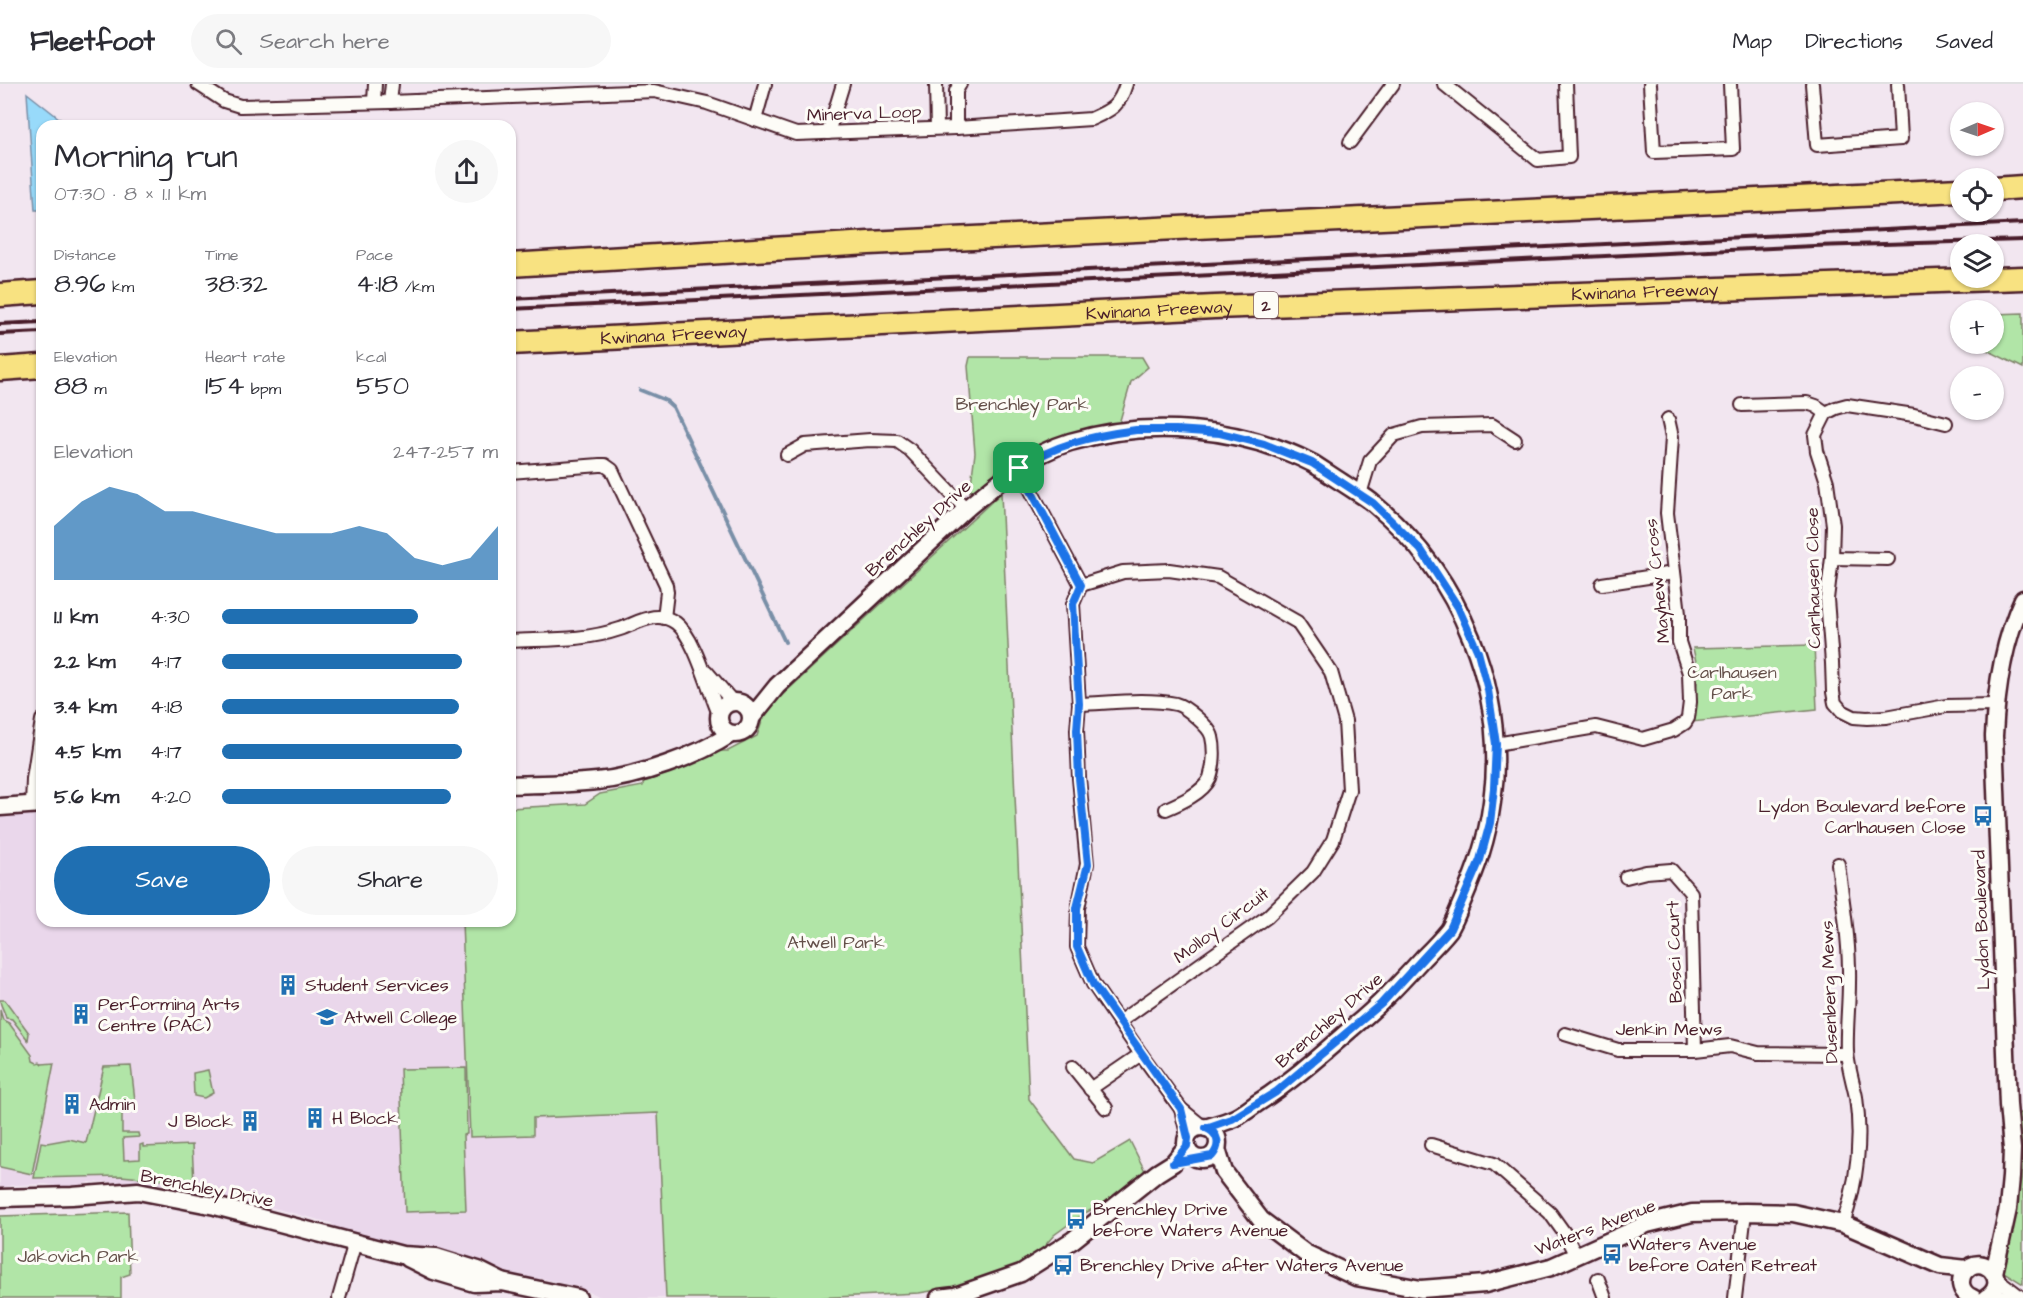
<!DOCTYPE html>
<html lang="en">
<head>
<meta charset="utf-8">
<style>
  body { margin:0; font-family:"Architects Daughter",sans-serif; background:#f7f7f7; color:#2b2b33; height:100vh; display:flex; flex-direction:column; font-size:22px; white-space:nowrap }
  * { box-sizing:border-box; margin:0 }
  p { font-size:20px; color:#7c7c81 }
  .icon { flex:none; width:33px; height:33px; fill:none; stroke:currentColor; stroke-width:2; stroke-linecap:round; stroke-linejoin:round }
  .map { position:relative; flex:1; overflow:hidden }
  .panel { position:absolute; left:36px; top:36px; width:480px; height:807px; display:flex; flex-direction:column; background:#fff; border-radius:18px; box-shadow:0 2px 4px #0004 }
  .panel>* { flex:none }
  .needle { width:39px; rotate:88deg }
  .buttons { position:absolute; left:1950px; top:18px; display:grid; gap:12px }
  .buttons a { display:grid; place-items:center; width:54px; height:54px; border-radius:50%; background:#fff; box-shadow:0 2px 4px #0004; font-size:30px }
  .pin { position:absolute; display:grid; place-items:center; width:51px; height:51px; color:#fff; margin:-26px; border-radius:12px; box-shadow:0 3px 9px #0006 }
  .round { display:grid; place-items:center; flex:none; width:63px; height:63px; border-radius:32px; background:#f7f7f7 }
  .headline { display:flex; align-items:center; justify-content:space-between; height:102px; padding:0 18px }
  h1 { font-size:33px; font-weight:600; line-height:45px }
  .figures { display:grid; grid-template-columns:repeat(3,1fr); gap:9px; height:102px; padding:6px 18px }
  .figures div { display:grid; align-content:center }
  .figures b { font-size:26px; font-weight:600 }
  .figures small { font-size:16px; font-weight:400 }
  .figures p { font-size:16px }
  .chart { height:168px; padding:12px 18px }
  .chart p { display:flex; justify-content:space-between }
  .chart svg { width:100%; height:108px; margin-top:6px; fill:#1f6fb2; opacity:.7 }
  .primary-button { display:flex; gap:12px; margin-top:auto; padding:12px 18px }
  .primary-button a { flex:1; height:69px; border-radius:36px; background:#1f6fb2; color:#fff; font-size:24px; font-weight:600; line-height:69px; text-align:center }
  .primary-button a+a { background:#f7f7f7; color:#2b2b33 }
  ul { padding:0 18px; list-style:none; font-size:20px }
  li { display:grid; grid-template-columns:96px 72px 1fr; align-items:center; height:45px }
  li i { height:15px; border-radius:8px; background:#1f6fb2 }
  header { display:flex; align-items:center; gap:36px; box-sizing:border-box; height:84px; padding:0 30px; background:#fff; border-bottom:2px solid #e1e1e2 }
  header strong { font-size:28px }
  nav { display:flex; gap:33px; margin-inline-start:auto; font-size:21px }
  .search { width:420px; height:54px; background:#f7f7f7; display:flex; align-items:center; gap:15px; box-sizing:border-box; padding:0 21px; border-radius:33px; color:#7c7c81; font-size:22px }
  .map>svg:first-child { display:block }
  .built { fill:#ead7eb }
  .green { fill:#b1e5a7; stroke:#7e8269; stroke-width:1.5 }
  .water { fill:#98dafa; stroke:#798fa7; stroke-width:1.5 }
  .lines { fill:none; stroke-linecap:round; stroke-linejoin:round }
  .stream { stroke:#798fa7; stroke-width:4 }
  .minor-casing { stroke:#4a1f2b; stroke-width:16 }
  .tertiary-casing { stroke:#4a1f2b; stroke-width:21 }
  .motorway-casing { stroke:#4a1f2b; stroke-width:27 }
  .minor { stroke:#fdfcf7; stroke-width:12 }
  .tertiary { stroke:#fdfcf7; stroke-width:16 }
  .motorway { stroke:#f8e281; stroke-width:22 }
  .rail { stroke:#4a1f2b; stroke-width:4 }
  .route-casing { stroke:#fff; stroke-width:12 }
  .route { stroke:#1a73e8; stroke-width:8 }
  .labels { text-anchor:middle; stroke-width:6; stroke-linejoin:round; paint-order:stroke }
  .shield { fill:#fdfcf7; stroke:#806168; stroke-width:1.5 }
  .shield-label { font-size:16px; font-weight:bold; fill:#4a1f2b }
  .street-label { font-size:18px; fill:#4a1f2b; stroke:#fdfcf7 }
  .park-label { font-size:18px; fill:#64504a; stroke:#fdfcf7 }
  .poi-label { font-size:18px; fill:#4a1f2b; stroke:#fdfcf7; text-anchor:start }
</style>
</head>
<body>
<header>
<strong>Fleetfoot</strong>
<div class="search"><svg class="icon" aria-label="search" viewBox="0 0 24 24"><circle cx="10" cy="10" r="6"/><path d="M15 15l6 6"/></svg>Search here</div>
<nav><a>Map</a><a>Directions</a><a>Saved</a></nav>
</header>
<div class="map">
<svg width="2023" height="1214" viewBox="0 0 2023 1214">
  <rect width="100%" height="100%" fill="#f2e6f0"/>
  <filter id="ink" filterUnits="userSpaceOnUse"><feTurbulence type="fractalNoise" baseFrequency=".0167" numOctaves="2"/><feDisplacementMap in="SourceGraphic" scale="12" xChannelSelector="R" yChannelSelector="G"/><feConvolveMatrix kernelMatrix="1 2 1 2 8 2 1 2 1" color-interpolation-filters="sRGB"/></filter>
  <g filter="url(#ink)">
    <path class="built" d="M 643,702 L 666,1214 L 603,1214 L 578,1203 L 544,1195 L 518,1194 L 337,1147 L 331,1139 L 247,1117 L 235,1119 L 193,1105 L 171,1101 L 128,1098 L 90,1098 L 76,1103 L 63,1104 L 46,1100 L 14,1101 L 0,1104 L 0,730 L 42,728 L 42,837 L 510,837 L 510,724 L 585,720 L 600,710 Z"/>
    <g class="green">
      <path d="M 2023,229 L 2023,284 L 1979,262 L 1978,260 L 1994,260 L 1994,230 Z"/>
      <path d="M 970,273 L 1142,273 L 1148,283 L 1131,298 L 1119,340 L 1047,360 L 1007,381 L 980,405 L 970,407 L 975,369 L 968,282 Z"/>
      <path d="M 1001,409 L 1029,1015 L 1074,1075 L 1093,1079 L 1130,1057 L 1146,1089 L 1101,1121 L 1083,1130 L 1054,1151 L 1042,1165 L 1019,1180 L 962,1202 L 919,1209 L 814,1214 L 666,1214 L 658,1029 L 533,1034 L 533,1051 L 470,1053 L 462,837 L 510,837 L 510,724 L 585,720 L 600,710 L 643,702 L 643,698 L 672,688 L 719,667 L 728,667 L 757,652 L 764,632 L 776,617 Z"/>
      <path d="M 1814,561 L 1817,625 L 1692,638 L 1698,587 L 1693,564 Z"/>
      <path d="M 0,916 L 5,916 L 29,949 L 28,956 L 12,935 L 6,934 C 5,927 0,922 0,916 Z"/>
      <path d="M 0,926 L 3,936 L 9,939 L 32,971 L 33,977 L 37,979 L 40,978 L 42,980 L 54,979 L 32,1090 L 0,1083 Z"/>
      <path d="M 131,982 L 136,1025 L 122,1026 L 122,1049 L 138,1049 L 139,1053 L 123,1054 L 124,1076 L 140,1075 L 140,1061 L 143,1060 L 143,1063 L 192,1061 L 194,1099 L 121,1092 L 34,1094 L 41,1058 L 47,1059 L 69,1055 L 86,1059 L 104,983 Z"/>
      <path d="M 466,984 L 467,1050 L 463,1051 L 466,1126 L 405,1128 L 400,985 Z"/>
      <path d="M 208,986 L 213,1009 L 204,1014 L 194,1012 L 193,989 Z"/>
      <path d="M 2023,1028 L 2023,1200 L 2002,1187 L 2015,1114 L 2017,1030 Z"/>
      <path d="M 128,1128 L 130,1190 L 121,1193 L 121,1214 L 0,1214 L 0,1132 Z"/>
    </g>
    <path class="water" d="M 27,9 L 69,42 L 42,42 L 42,126 L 35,126 Z"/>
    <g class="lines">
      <path class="stream" d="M 640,306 L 665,316 L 673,323 L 785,558"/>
      <g class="minor-casing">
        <g id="minor">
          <path d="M 198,0 L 224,17 L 240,22 L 390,18 L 654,7 L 707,19 L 796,50 L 956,44 L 1091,35 C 1111,26 1119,23 1126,0"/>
          <path d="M 936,0 L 937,44"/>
          <path d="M 1444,0 L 1538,76 L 1569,73 L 1566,0"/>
          <path d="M 1650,0 L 1654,68 L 1733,65 L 1730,0"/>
          <path d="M 1812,0 L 1817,61 L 1901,55 L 1898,0"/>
          <path d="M 374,18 L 375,0"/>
          <path d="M 390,18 L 392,0"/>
          <path d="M 755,36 L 765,0"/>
          <path d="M 956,44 L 956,7 L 960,0"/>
          <path d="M 828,49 L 843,0"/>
          <path d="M 1350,58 L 1393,0"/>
          <path d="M 1742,321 L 1807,319 L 1816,322 L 1826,329"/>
          <path d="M 1946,339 L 1914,331 L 1847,321 L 1836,324 L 1826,329 L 1815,351 L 1817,367 L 1827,398 L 1833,441 L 1832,474 L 1827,515 L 1832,579 L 1833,608 L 1835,619 L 1842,627 L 1854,633 L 1867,634 L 1886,633 L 1946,622 L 1995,621"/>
          <path d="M 787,371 L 805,361 L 870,356 L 897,357 L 910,366 L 966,425"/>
          <path d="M 1019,384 L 1081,501"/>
          <path d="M 510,388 L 600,381 L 605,381 L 612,386 L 666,501 L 667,508 L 664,534"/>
          <path d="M 1360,410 L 1370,377 L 1394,351 L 1422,343 L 1492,341 L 1515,356"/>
          <path d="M 1832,474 L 1888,475"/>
          <path d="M 1602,500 L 1674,489"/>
          <path d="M 510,557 C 546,555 585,557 620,545 C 638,539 657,525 676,539 C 695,553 709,608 719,630"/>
          <path d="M 706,587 L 732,617"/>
          <path d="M 1079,620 C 1110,619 1145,614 1176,620 C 1185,622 1210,643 1212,653 C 1215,665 1214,682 1210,694 C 1203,709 1180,719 1166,725"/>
          <path d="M 1496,660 L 1596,643 L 1643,655 L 1674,646 L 1685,639 L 1688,634 L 1690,618 L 1689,589 L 1679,558 L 1679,530 L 1667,429 L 1672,353 L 1668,335"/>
          <path d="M 32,721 L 33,695 L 42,636"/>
          <path d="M 1838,780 C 1843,820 1850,859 1849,899 C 1849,922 1846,945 1847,968 C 1848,983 1853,998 1856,1013 C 1862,1055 1857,1100 1843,1140"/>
          <path d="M 1626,793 L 1646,788 L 1671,786 L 1691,809 L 1695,966"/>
          <path d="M 1119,938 L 1267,833 L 1313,788 L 1333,756 L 1349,706 L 1345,637 L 1331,588 L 1297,538 L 1218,493 L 1169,486 L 1123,488 L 1081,501 L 1073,520 L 1079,620 L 1077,646 L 1079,694 L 1087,780 L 1078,824 L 1077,863 L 1093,900 L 1141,970 L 1181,1025 L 1203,1043"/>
          <path d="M 1565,950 L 1618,966 L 1695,966 L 1730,962 L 1758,969 L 1847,970"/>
          <path d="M 1073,983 L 1106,1024"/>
          <path d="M 1090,1005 L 1141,970"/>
          <path d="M 1181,1025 L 1188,1054"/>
          <path d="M 1431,1061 L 1494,1080 L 1550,1129 L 1565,1150 L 1576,1172"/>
          <path d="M 1996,1194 L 2022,1214"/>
          <path d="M 1598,1195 L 1605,1214"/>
          <path d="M 1991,1211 L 2008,1214"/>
          <path d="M 339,1214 L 355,1158"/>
          <path d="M 1735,1214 L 1745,1128"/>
        </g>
      </g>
      <g class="tertiary-casing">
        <g id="tertiary">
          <circle cx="735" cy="634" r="16"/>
          <path d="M 752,633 L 777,602 L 966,425 C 997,399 1030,370 1070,358 C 1147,335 1239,342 1312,379 C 1322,385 1333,393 1343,399 C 1353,406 1365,412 1374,420 C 1460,491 1508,607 1492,718 C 1487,756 1477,783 1462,818 C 1458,827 1454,838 1449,846 C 1441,856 1432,865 1423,874 C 1401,898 1379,922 1353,943 C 1322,970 1291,998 1256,1020 C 1248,1026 1239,1033 1230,1036 C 1222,1039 1214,1041 1206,1044"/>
          <path d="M 510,701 C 539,700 569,700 597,697 C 638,693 697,672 731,650"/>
          <path d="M 0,723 L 42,720"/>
          <circle cx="1202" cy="1059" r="16"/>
          <path d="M 1217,1065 L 1224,1088 L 1261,1136 L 1305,1169 L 1356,1193 L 1421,1205 L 1485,1200 L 1551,1183 L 1647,1140 L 1692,1129 L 1745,1128 L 1793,1129 L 1843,1140 L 1940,1182 L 1967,1185"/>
          <path d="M 0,1114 L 72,1112 L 138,1107 L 215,1122 L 402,1171 L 436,1173 L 478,1186 L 502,1198"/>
          <path d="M 408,1174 L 434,1187 L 474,1199 L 502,1198 L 578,1214"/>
          <path d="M 1994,1189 L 2008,1125 L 2011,1093 L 2012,1065 L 2008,1021 L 1994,652 C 1996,605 2003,558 2023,515"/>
          <path d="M 939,1214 L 955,1212 L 1021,1189 L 1073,1156 L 1157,1089 L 1173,1079 L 1187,1062"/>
          <path d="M 1973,1214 C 1967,1212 1962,1207 1961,1200 C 1961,1195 1962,1190 1965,1187 C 1983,1166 2012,1199 1986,1214"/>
        </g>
      </g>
      <g class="motorway-casing">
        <g id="motorway">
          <path d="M 1994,105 L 2023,103"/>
          <path d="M 510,181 L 869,159 L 1960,106"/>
          <path d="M 0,211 L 42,208"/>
          <path id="s1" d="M 510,259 L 1214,223 L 2023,194"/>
          <path d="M 0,285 L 42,282"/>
        </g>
      </g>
      <use href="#minor" class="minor"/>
      <use href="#tertiary" class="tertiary"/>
      <use href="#motorway" class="motorway"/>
      <g class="rail">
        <path d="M 510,215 L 2023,139"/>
        <path d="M 510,225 L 1814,162 L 2023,156"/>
        <path d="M 0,240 L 42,238"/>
        <path d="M 0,250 L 42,248"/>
      </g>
    </g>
  </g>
  <g class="lines" filter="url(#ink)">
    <g class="route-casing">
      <path id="route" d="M 1136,346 L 1176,346 L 1220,349 L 1264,360 L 1312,379 L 1373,419 L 1421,466 L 1458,523 L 1478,568 L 1488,606 L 1496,660 L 1494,704 L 1490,739 L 1480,776 L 1450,845 L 1381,920 L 1276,1008 L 1232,1035 L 1206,1044 C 1219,1049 1221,1062 1212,1072 L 1173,1079 L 1187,1062 L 1188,1054 L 1181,1025 L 1093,900 L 1077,863 L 1077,824 L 1088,780 L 1079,694 L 1077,646 L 1079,620 L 1073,520 L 1081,501 L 1019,384 C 1057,360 1091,352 1136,346 Z"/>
    </g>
    <use href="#route" class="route"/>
  </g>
  <defs>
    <g id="bus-bare" transform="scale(1.62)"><path d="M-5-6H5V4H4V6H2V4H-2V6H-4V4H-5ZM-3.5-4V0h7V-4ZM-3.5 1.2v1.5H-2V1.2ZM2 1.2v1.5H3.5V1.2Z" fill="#1f6fb2" stroke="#fdfcf7" stroke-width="2.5" paint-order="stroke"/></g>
    <g id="building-bare" transform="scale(1.62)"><path d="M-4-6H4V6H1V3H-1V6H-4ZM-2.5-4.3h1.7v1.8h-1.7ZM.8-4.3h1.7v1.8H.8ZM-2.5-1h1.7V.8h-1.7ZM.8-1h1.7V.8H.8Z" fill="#1f6fb2" stroke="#fdfcf7" stroke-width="2.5" paint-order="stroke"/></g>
    <g id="school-bare" transform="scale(1.62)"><path d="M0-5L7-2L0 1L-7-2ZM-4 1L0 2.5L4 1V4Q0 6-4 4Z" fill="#1f6fb2" stroke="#fdfcf7" stroke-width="2.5" paint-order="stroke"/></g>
  </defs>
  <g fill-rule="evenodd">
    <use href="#bus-bare" x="1983" y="732"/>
    <use href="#building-bare" x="288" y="901"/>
    <use href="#building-bare" x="81" y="930"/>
    <use href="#school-bare" x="327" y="933"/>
    <use href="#building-bare" x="72" y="1020"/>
    <use href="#building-bare" x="315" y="1034"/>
    <use href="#building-bare" x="250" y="1037"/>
    <use href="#bus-bare" x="1076" y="1135"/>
    <use href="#bus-bare" x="1612" y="1170"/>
    <use href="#bus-bare" x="1063" y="1181"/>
  </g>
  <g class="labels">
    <rect class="shield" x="1254" y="208" width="24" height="26" rx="4.5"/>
    <g class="shield-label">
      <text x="1266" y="227">2</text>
    </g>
    <g class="street-label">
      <text transform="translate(864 29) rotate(-2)" y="6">Minerva Loop</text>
      <text dy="6" stroke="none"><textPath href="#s1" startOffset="1136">Kwinana Freeway</textPath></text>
      <text dy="6" stroke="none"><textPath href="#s1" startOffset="650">Kwinana Freeway</textPath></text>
      <text dy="6" stroke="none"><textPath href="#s1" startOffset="164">Kwinana Freeway</textPath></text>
      <text transform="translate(918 444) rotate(-42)" y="6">Brenchley Drive</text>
      <text transform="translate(1813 494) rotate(-91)" y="6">Carlhausen Close</text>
      <text transform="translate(1657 497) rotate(-96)" y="6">Mayhew Cross</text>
      <text transform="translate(1981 836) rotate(-92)" y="6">Lydon Boulevard</text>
      <text transform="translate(1221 841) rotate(-37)" y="6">Molloy Circuit</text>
      <text transform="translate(1674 868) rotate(-92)" y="6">Bosci Court</text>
      <text transform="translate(1829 908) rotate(-92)" y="6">Dusenberg Mews</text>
      <text transform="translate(1329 936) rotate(-41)" y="6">Brenchley Drive</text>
      <text x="1669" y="951">Jenkin Mews</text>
      <text transform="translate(207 1104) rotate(11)" y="6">Brenchley Drive</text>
      <text transform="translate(1595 1143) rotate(-21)" y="6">Waters Avenue</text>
    </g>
    <g class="park-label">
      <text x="1022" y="326">Brenchley Park</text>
      <text x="1732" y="594">Carlhausen<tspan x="1732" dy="21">Park</tspan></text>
      <text x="836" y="864">Atwell Park</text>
      <text x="78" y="1178">Jakovich Park</text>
    </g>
    <g class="poi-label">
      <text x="1966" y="728" text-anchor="end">Lydon Boulevard before<tspan x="1966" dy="21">Carlhausen Close</tspan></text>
      <text x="305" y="907">Student Services</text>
      <text x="98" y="926">Performing Arts<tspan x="98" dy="21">Centre (PAC)</tspan></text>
      <text x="344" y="939">Atwell College</text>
      <text x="89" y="1026">Admin</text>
      <text x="332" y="1040">H Block</text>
      <text x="233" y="1043" text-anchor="end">J Block</text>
      <text x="1093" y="1131">Brenchley Drive<tspan x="1093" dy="21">before Waters Avenue</tspan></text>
      <text x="1629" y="1166">Waters Avenue<tspan x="1629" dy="21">before Oaten Retreat</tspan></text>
      <text x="1080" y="1187">Brenchley Drive after Waters Avenue</text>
    </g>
  </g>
</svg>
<div class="buttons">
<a><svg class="needle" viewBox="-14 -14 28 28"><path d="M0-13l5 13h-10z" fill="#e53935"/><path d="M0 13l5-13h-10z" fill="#7c7c81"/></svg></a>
<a><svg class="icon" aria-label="locate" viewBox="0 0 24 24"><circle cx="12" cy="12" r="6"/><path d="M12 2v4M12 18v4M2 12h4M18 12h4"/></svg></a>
<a><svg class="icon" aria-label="layers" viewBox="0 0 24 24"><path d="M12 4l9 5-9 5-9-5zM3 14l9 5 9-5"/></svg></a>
<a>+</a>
<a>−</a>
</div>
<div class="pin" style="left:1019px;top:384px;background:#1e9e55"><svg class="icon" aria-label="arrive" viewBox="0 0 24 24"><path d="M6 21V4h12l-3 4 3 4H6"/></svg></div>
<section class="panel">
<div class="headline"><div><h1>Morning run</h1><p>07:30 · 8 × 1.1 km</p></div><a class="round"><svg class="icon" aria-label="share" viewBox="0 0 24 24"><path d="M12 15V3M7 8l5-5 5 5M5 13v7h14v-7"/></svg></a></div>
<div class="figures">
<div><p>Distance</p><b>8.96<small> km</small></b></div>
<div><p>Time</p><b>38:32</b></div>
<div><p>Pace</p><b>4:18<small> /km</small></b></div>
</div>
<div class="figures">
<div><p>Elevation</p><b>88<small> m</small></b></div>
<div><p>Heart rate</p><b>154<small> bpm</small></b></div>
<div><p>kcal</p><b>550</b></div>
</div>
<div class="chart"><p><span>Elevation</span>247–257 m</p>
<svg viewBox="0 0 160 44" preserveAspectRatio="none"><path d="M0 44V22L10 12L20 6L30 9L40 16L50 16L60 19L70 22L80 25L90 25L100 25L110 22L120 25L130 35L140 38L150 35L160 22V44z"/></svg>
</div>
<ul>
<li><b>1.1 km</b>4:30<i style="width:71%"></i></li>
<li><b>2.2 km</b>4:17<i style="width:87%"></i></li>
<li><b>3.4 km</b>4:18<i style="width:86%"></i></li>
<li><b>4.5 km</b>4:17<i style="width:87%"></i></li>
<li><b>5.6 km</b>4:20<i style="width:83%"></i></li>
</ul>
<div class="primary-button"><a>Save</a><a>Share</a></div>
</section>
</div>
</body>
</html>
